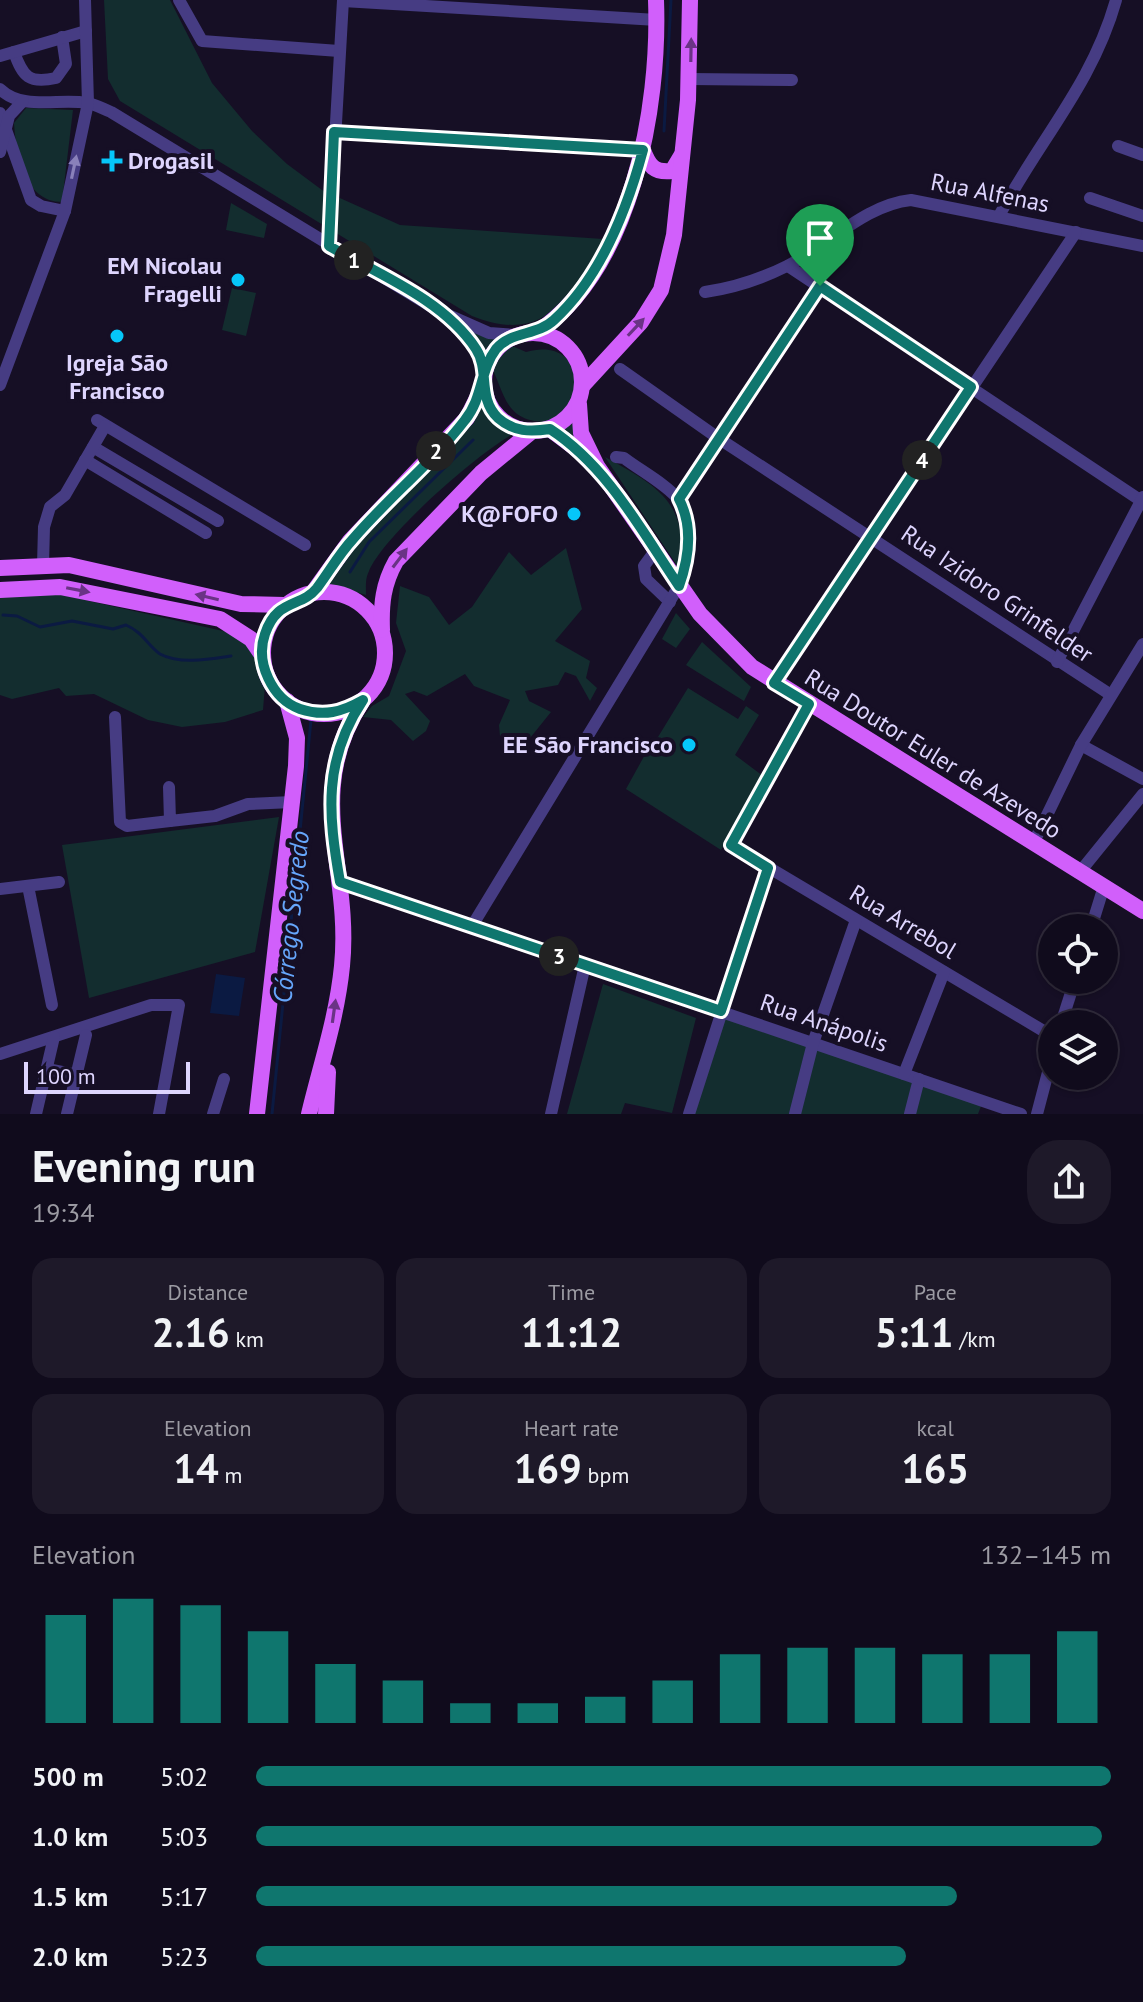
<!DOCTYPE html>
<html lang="en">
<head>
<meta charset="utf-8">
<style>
  body { margin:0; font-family:"PT Sans",sans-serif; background:#1e1929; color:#f1f3f6; height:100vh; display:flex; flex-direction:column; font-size:30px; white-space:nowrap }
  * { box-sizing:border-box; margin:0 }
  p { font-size:26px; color:#9c9ba3 }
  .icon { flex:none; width:44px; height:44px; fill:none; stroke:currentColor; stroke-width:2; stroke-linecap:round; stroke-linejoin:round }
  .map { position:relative; height:1114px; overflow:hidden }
  .drawer { display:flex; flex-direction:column; background:#100b1c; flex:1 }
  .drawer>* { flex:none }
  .fabs { position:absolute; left:1038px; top:914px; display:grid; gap:16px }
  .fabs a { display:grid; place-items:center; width:80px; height:80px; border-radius:50%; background:#100b1c; box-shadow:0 2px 6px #0004,0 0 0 2px #302b3b; font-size:40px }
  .scale { position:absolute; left:24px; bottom:20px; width:166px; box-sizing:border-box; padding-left:8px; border:4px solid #ded5fe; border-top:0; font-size:22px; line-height:28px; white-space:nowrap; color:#ded5fe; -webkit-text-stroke:6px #160f25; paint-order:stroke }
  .pin { position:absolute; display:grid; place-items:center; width:68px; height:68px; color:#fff; margin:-82px -34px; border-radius:50% 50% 50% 0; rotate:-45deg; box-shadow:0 0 8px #0007 }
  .pin .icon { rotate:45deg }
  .km { position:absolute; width:40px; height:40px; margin:-20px; border-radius:50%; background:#222; color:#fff; font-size:22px; line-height:40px; text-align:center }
  .round { display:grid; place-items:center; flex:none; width:84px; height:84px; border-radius:32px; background:#1e1929 }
  .headline { display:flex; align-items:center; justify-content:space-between; height:136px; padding:0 32px }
  h1 { font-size:44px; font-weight:800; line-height:60px }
  .metrics { display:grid; grid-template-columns:repeat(3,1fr); gap:12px; height:136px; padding:8px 32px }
  .metrics div { display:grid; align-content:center; border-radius:20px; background:#1e1929; text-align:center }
  .metrics b { font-size:40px; font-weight:800 }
  .metrics small { font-size:22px; font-weight:400 }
  .metrics p { font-size:22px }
  .chart { height:224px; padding:16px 32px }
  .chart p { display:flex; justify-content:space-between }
  .chart svg { width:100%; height:144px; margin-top:8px; stroke:#0f766e; stroke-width:6 }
  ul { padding:0 32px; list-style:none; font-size:26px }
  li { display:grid; grid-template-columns:128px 96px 1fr; align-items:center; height:60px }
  li i { height:20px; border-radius:10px; background:#0f766e }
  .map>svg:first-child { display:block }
  .green { fill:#132d2f }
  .water { fill:#0b1a42 }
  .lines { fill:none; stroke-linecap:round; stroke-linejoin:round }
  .stream { stroke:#0b1a42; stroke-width:3 }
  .minor { stroke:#463c83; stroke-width:12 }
  .major { stroke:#d15ffb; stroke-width:16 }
  .oneway { fill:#6a3385 }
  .oneway2 { fill:#8a81ba }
  .route-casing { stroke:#fff; stroke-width:16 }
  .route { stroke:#0f766e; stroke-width:10 }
  .poi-dot { fill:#06c6f9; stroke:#160f25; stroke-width:3 }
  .labels { text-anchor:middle; stroke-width:8; stroke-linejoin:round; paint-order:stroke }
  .poi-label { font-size:24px; font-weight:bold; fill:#ded5fe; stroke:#160f25; text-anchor:end }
  .street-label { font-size:24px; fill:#ded5fe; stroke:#160f25 }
  .water-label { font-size:26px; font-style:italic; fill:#66a6fb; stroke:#160f25 }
</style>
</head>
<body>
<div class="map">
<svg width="1143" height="1114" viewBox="0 0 1143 1114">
  <rect width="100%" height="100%" fill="#160f25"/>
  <g class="green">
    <path d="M 104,0 L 170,0 L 212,83 L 252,131 L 287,164 L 322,190 L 400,225 L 603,239 C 572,296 546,346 472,316 L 120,101 L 108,79 Z"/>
    <path d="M 26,108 L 73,110 L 62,202 C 24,202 16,154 14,123 Z"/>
    <path d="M 231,203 L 267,224 L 264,238 L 226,230 Z"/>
    <path d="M 232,288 L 256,293 L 246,336 L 222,330 Z"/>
    <path d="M 454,321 L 526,352 C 550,345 574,352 575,382 C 576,390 570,398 571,407 C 572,423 581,440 588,454 L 552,422 C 499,424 507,389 484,353 C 476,341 464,331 454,321 Z"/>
    <path d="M 483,398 C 486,416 499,428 517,432 C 482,449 384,535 369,571 C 365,579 366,586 366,595 L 324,582 Z"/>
    <path d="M 605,457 C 658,486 690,504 680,570 Z"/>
    <path d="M 566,548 L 582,609 L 555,641 L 590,661 L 586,678 L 597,688 L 590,701 L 576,676 L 565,672 L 558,685 L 525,691 L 529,701 L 551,712 L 526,743 L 500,736 L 499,725 L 510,700 L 474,686 L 465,674 L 427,696 L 414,691 L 405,694 L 430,721 L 426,731 L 413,741 L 391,720 L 363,717 L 372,706 L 389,696 L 406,651 L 396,623 L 400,586 L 429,597 L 449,625 L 472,607 L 509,552 L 531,575 Z"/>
    <path d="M 49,592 L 232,633 L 253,647 L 265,685 L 263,710 L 225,722 L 182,727 L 148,720 L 94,694 L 66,696 L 59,688 L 12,699 L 0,695 L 0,596 Z"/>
    <path d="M 676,613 L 690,629 L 676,648 L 662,639 Z"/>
    <path d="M 702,642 L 751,687 L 744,701 L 686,665 Z"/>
    <path d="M 688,688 L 738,719 L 746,706 L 759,715 L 735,755 L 763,776 L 721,850 L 626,789 L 647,751 L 652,753 L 658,744 L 652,739 L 658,737 Z"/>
    <path d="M 279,817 L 255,952 L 89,998 L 62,845 Z"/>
    <path d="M 603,984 L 696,1018 L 672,1113 L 625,1103 L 621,1114 L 567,1114 Z"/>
    <path d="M 721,1011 L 983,1101 L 978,1114 L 689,1114 Z"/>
  </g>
  <path class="water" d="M 216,974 L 245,978 L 239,1016 L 210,1013 Z"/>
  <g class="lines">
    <g class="stream">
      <path d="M 664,131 L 671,0"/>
      <path d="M 350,572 L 369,542 L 473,440"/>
      <path d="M 3,615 L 17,616 L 40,627 L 72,621 L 113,629 L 126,625 C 144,633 147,645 160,654 C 180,665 211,659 231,656"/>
      <path d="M 272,1114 L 311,720"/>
    </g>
    <g class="minor">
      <path d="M 179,0 L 202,41 L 339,51"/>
      <path d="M 343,1 L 657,20"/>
      <path d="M 14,52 C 23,77 29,84 56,78 L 66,64 L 62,37"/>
      <path d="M 0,56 L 86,31"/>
      <path d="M 689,79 L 792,80"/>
      <path d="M 0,89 C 23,111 59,98 87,103 C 95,104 103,109 111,112 L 437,310 L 489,333 L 516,335"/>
      <path d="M 0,113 L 31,200 L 41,206 L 65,211"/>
      <path d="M 334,132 L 643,150"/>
      <path d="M 1118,146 L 1143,155"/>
      <path d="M 0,152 L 9,116 L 23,101"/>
      <path d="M 1090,198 L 1143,216"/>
      <path d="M 999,216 C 1039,140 1092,85 1116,0"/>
      <path d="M 329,246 L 343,0"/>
      <path d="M 788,266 L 1143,502"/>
      <path d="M 705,292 C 733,288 761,279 787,266 C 828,246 864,205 911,200 L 1143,246"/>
      <path d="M 452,322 L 478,352 L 484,372"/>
      <path d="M 620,369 L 718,438 L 1111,695"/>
      <path d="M 0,385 L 65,211 L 88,103 L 85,0"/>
      <path d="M 97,420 L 305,545"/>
      <path d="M 93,447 L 218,521"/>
      <path d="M 85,460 L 206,533"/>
      <path d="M 679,499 L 820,286"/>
      <path d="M 655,551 L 644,566 L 646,579 L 670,602"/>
      <path d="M 43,565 L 44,527 L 50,507 L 65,495 L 105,426"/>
      <path d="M 1057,662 L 1143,497"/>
      <path d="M 774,683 L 1076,232"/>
      <path d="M 809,704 L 731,845 L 1052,1036"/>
      <path d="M 115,717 L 120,822 L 127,826 L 170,821"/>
      <path d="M 1081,745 L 1143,779"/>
      <path d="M 169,787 L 170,821 L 215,816 L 248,804 L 292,802"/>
      <path d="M 1033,844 L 1081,745 L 1143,644"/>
      <path d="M 1079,873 L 1143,794"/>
      <path d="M 340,882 L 1021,1114"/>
      <path d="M 28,886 L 52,1005"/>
      <path d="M 0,889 L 59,882"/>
      <path d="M 472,926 L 679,586 C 687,563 696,522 679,500 C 666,484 641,471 624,458 L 616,457"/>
      <path d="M 1091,928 L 1104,886"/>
      <path d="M 1061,1024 L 1075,980"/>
      <path d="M 0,1054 L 151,1005 L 179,1005 L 159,1114"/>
      <path d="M 47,1069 L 77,1075"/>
      <path d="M 904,1074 L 944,972"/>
      <path d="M 36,1114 L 54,1037"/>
      <path d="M 67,1114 L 86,1035"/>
      <path d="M 213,1114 L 224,1079"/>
      <path d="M 551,1114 L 585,965"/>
      <path d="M 689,1114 L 768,868"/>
      <path d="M 795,1114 L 813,1043 L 856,920"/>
      <path d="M 910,1114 L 919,1079"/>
      <path d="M 1037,1114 L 1052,1057"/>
    </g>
    <g class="major">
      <path d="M 643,150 C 649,166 654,173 672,171 L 681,156"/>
      <circle cx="533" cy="382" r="49"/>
      <path d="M 536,333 C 632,269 660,107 656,0"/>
      <path d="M 583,385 L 641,322 L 661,290 L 674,235 L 688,100 L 690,0"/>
      <path d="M 579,404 L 581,433 L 597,466 L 700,614 L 752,667 L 1143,911"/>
      <path d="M 550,429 L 590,459"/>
      <path d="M 0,568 L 69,565 L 241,604 L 284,605"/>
      <path d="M 0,590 L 60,587 L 220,619 L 251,639 L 262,655"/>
      <path d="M 314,591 L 350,541 L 467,418 L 483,386"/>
      <circle cx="324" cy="653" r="61"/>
      <path d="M 382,630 C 381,604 383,584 396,561 L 481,473 L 531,432"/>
      <path d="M 257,1114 L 296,766 L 297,738 L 287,701"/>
      <path d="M 309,1114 C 321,1064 337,1017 342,966 C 352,868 302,792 363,700"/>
      <path d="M 326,1114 L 328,1072"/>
    </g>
  </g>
  <defs><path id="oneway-solid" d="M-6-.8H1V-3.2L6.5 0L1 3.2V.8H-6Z" transform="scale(2)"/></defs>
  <g class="oneway">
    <use href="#oneway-solid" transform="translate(691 50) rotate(-89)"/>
    <use href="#oneway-solid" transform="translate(636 327) rotate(-47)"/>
    <use href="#oneway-solid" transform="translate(400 558) rotate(-53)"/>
    <use href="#oneway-solid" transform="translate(78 590) rotate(11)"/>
    <use href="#oneway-solid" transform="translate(207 597) rotate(-167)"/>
    <use href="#oneway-solid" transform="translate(334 1011) rotate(-82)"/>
  </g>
  <use class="oneway2" href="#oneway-solid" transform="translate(74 167) rotate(-78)"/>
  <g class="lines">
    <g class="route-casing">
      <path id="route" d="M 820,286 L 679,499 C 693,526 689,558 679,586 C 641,530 608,467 550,429 C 530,432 514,432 498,418 C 477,398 490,370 476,349 C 444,300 378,274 329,246 L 334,132 L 643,150 C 627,210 601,277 554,320 C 537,336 511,331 496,349 C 480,370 483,398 465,420 C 432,463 388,498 353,539 C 339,554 329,572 317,588 C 301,608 277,598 265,634 C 255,662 272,699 300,709 C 324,717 342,712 363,700 C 323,760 328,814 340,882 L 721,1011 L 768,868 L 731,845 L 809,704 L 774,683 L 971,387 L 820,286"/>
    </g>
    <use href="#route" class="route"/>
  </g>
  <g class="poi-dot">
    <path d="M108 149h8v8h8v8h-8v8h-8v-8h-8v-8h8z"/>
    <circle cx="238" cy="280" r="8"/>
    <circle cx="117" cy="336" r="8"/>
    <circle cx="574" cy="514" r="8"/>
    <circle cx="689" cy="745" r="8"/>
  </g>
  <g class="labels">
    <g class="poi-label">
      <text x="128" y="169" text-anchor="start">Drogasil</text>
      <text x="222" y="274">EM Nicolau<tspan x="222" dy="28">Fragelli</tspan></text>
      <text x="117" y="371" text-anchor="middle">Igreja São<tspan x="117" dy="28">Francisco</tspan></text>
      <text x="558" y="522">K@FOFO</text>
      <text x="673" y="753">EE São Francisco</text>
    </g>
    <g class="street-label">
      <text transform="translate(990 193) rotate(11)" y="8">Rua Alfenas</text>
      <text transform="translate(997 594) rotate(34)" y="8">Rua Izidoro Grinfelder</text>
      <text transform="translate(933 754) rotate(32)" y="8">Rua Doutor Euler de Azevedo</text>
      <text transform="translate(903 922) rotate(31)" y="8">Rua Arrebol</text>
      <text transform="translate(824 1023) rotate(19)" y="8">Rua Anápolis</text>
    </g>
    <g class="water-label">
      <text transform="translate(291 917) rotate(-84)" y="9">Córrego Segredo</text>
    </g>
  </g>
</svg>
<div class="fabs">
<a><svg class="icon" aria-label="locate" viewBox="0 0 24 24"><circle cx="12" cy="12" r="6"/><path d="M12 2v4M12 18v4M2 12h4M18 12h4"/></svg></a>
<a><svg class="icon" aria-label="layers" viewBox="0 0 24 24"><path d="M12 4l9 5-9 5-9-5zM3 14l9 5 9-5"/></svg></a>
</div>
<div class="scale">100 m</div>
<div class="pin" style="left:820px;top:286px;background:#1e9e55"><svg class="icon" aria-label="arrive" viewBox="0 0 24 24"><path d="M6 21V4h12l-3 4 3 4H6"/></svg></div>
<b class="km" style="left:354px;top:260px">1</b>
<b class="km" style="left:436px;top:451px">2</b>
<b class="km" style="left:559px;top:956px">3</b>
<b class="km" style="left:922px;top:460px">4</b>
</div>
<section class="drawer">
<div class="headline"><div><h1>Evening run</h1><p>19:34</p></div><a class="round"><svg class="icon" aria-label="share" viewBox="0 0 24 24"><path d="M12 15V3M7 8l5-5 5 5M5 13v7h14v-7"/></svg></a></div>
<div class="metrics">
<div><p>Distance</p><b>2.16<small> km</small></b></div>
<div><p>Time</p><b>11:12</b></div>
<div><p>Pace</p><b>5:11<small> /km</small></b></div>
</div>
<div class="metrics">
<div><p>Elevation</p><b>14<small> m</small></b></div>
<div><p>Heart rate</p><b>169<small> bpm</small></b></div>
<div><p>kcal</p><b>165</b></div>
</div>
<div class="chart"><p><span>Elevation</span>132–145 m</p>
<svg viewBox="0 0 160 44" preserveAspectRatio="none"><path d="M5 44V11M15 44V6M25 44V8M35 44V16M45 44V26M55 44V31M65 44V38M75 44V38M85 44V36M95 44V31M105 44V23M115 44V21M125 44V21M135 44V23M145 44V23M155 44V16"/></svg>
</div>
<ul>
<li><b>500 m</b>5:02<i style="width:100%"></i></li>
<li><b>1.0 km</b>5:03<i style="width:99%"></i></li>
<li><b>1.5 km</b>5:17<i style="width:82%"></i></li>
<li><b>2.0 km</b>5:23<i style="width:76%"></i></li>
</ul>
</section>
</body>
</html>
